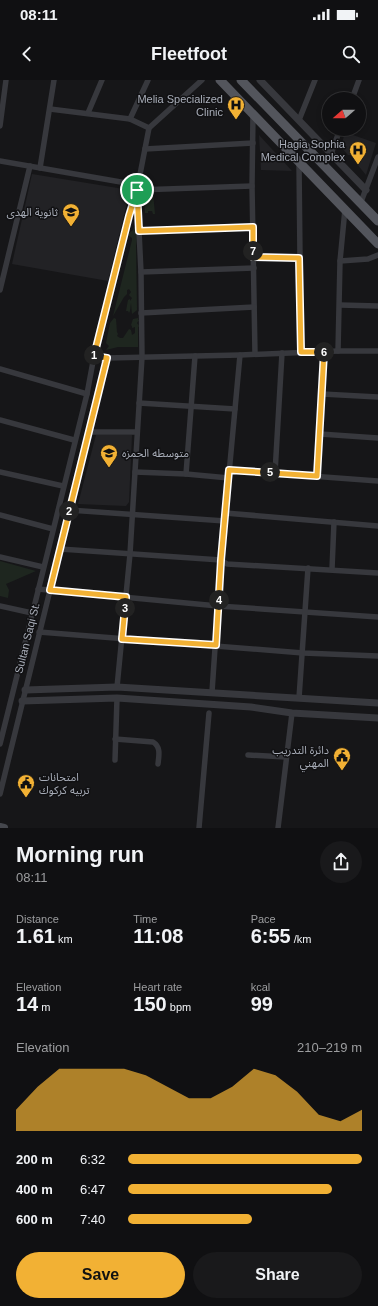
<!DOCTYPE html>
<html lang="en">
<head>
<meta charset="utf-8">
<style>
  body { margin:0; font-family:Arial,"Noto Sans Arabic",sans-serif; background:#19191b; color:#f1f3f6; height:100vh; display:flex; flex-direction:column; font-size:15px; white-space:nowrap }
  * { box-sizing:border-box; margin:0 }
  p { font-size:13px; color:#9c9d9f }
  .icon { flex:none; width:22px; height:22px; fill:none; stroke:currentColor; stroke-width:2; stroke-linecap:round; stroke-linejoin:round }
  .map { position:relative; height:748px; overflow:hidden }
  .drawer { display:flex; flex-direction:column; background:#101012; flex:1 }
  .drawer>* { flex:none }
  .needle { width:26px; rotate:250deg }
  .buttons { position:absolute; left:322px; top:12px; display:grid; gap:8px }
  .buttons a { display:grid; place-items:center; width:44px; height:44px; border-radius:50%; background:#101012; box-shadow:0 2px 6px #0003,0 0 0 1px #303032; font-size:20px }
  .pin { position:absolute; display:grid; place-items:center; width:34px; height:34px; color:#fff; margin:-17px; border:2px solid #fff; border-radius:50%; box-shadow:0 1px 4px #0007 }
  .km { position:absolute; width:20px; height:20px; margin:-10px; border-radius:50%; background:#222; color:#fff; font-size:11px; line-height:20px; text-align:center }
  .round { display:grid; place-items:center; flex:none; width:42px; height:42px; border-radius:21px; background:#19191b }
  .head { display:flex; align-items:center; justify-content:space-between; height:68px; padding:0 16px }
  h1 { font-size:22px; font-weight:800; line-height:30px }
  .stats { display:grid; grid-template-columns:repeat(3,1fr); gap:6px; height:68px; padding:4px 16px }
  .stats div { display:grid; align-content:center }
  .stats b { font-size:20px; font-weight:800 }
  .stats small { font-size:11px; font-weight:400 }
  .stats p { font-size:11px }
  .chart { height:112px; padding:8px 16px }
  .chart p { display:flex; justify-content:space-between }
  .chart svg { width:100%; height:72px; margin-top:4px; fill:#f2b134; opacity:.7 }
  .button { display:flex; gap:8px; margin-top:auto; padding:8px 16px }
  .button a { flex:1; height:46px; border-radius:24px; background:#f2b134; color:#111; font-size:16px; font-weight:800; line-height:46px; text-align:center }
  .button a+a { background:#19191b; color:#f1f3f6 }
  ul { padding:0 16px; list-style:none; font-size:13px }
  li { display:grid; grid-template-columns:64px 48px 1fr; align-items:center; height:30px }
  li i { height:10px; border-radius:5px; background:#f2b134 }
  .status { display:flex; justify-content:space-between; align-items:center; height:28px; padding:0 20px; background:#101012; direction:ltr }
  .status svg { height:11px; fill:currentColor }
  header { display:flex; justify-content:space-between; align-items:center; height:52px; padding:0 16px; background:#101012; font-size:18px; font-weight:800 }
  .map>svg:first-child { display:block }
  .built { fill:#222225 }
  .green { fill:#1e261f }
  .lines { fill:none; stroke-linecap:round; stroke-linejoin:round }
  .minor { stroke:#37383d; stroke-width:5.5 }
  .tertiary { stroke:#37383d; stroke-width:7 }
  .secondary { stroke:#45474d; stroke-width:8 }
  .primary { stroke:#53555c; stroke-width:9 }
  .route-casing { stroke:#fff; stroke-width:8 }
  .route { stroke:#f2b134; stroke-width:5 }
  .labels { text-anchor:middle; stroke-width:3; stroke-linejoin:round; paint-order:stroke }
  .poi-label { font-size:11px; fill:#a8adb8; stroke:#111113; text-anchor:end }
  .street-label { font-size:11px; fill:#a8adb8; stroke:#111113 }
</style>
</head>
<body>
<div class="status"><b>08:11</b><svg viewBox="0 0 49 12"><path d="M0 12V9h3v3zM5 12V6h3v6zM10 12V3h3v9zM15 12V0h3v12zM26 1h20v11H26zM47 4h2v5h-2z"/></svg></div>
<header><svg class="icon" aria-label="back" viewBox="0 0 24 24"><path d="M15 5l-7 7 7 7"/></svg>Fleetfoot<svg class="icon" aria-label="search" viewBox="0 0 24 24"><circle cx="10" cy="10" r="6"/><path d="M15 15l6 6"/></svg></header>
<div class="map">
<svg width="378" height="748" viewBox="0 0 378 748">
  <rect width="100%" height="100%" fill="#161618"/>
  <g class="built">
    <path d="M 347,53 L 376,63 L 366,95 L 357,84 L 357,80 L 352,75 L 348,75 L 341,67 L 344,56 Z"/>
    <path d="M 259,55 L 292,91 L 261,90 Z"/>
    <path d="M 32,94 L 130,110 L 108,201 L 12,184 Z"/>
    <path d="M 96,355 L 132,355 L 129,422 L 126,426 L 78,424 Z"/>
  </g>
  <g class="green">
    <path d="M 146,113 L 153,113 L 155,134 L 153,134 L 152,131 L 148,131 L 148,133 L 145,133 L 144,116 Z"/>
    <path d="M 138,146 L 136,166 L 137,230 L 132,234 L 131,223 L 130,231 L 129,233 L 128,231 L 126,231 L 128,220 L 130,219 L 130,221 L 132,218 L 129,215 L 131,212 L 129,209 L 127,210 L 127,214 L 124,217 L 113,236 L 132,160 L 132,158 L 129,156 L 129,153 L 133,150 L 134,147 Z"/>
    <path d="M 114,238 L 116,239 L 117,252 L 118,254 L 117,256 L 120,258 L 123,258 L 129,249 L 131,250 L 132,255 L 135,253 L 135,247 L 132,248 L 132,246 L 131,245 L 133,239 L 138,238 L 138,240 L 139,240 L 137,243 L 139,246 L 138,247 L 138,267 L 118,267 L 106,270 L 109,266 L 106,263 L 110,243 Z"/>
    <path d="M 0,481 L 36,491 L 6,504 L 9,510 L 8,518 L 0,516 Z"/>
  </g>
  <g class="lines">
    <g class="minor">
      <path d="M 352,19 L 359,0"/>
      <path d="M 50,29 L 130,39 L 149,48"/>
      <path d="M 88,33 L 102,0"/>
      <path d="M 253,34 L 252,106 L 255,274"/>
      <path d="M 130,39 L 148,0"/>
      <path d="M 299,40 L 315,0"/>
      <path d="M 0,46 L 6,0"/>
      <path d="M 145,69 L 253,63"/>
      <path d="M 331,74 L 340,49"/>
      <path d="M 0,81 L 138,105"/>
      <path d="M 299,83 L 301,272"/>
      <path d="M 40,88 L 54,0"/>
      <path d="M 137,110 L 252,106"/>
      <path d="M 361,122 L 378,77"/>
      <path d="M 139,151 L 253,147"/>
      <path d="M 253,177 L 299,178"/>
      <path d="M 340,181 L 368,179 L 378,175"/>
      <path d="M 141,192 L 254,188"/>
      <path d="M 0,210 L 30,86"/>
      <path d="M 340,225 L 378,226"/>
      <path d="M 141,233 L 254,227"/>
      <path d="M 338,271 L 340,181 L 345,129"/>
      <path d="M 94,276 L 107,278 L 240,275 L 338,271 L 378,271"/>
      <path d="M 0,289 L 87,314"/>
      <path d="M 322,314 L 378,317"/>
      <path d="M 139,323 L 235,329"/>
      <path d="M 0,340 L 74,360"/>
      <path d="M 89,352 L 137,352"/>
      <path d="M 320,354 L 378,358"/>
      <path d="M 229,390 L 378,401"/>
      <path d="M 0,392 L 63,406"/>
      <path d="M 135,392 L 186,394 L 229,398"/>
      <path d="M 275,393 L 282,273"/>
      <path d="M 186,394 L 195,276"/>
      <path d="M 317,395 L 325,272"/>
      <path d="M 69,430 L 225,441"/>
      <path d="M 225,433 L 378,446"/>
      <path d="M 0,435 L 53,449"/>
      <path d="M 60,469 L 221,480 L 227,484 L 378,493"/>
      <path d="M 0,477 L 43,487"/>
      <path d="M 332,489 L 334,442"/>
      <path d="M 38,509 L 218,526 L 378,537"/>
      <path d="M 0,526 L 32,533"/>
      <path d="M 39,552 L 303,573 L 378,576"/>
      <path d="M 117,607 L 130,474 L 142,277 L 141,192 L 137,110 L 149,48 L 202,0"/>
      <path d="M 212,612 L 221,480 L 240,275"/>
      <path d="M 299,618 L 308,488"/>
      <path d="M 115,659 L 153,662 C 161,667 159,675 158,684"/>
      <path d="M 0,664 L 87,314 L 94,276 L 129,136 L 136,112"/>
      <path d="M 248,675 L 286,677"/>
      <path d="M 115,680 L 117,618"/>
      <path d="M 0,714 L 107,278"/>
      <path d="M 199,748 L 209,633"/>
      <path d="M 278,748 L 292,633"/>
    </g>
    <g class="tertiary">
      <path d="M 260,0 L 366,110"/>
      <path d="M 25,610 L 117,607 L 378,623"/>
      <path d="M 22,621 L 117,618 L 251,627 L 292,633 L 378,638"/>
    </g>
    <path class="secondary" d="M 0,747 L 4,748"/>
    <g class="primary">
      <path d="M 220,0 L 378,164"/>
      <path d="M 241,0 L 378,141"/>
    </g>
  </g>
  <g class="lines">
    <g class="route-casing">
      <path id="route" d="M 137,110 L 139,151 L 253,147 L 253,177 L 299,178 L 301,272 L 324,272 L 317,396 L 229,390 L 221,480 L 216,565 L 122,559 L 126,517 L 50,510 L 107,278 L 94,276 L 129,136 Z"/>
    </g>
    <use href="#route" class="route"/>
  </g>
  <defs>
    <g id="hospital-pin" transform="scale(0.9)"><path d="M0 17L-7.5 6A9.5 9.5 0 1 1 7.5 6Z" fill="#f2b134" stroke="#111113"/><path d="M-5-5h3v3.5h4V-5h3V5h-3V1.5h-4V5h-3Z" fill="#111"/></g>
    <g id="school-pin" transform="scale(0.9)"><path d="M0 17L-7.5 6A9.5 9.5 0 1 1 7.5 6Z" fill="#f2b134" stroke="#111113"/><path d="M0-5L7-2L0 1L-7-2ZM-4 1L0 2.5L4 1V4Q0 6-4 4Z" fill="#111"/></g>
    <g id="civic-pin" transform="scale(0.9)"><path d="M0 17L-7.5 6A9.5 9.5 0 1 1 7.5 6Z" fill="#f2b134" stroke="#111113"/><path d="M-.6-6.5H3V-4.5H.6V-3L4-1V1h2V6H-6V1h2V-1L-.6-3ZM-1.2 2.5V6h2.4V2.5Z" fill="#111"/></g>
  </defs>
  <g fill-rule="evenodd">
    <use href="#hospital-pin" x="236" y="25"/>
    <use href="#hospital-pin" x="358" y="70"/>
    <use href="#school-pin" x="71" y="132"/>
    <use href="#school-pin" x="109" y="373"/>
    <use href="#civic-pin" x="342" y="676"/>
    <use href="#civic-pin" x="26" y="703"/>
  </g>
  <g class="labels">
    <g class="poi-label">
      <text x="223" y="23">Melia Specialized<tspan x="223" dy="13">Clinic</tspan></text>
      <text x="345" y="68">Hagia Sophia<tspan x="345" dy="13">Medical Complex</tspan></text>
      <text x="58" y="136">ثانوية الهدى</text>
      <text x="122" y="377" text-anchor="start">متوسطه الحمزه</text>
      <text x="329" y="674">دائرة التدريب<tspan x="329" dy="13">المهني</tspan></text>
      <text x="39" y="701" text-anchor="start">امتحانات<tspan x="39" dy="13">تربيه كركوك</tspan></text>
    </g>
    <g class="street-label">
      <text transform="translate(27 558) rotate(-76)" y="4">Sultan Saqi St.</text>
    </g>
  </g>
</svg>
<div class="buttons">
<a><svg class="needle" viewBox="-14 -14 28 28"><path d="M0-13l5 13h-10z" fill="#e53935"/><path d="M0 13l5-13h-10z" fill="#9c9d9f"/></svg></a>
</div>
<div class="pin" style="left:137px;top:110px;background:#1e9e55"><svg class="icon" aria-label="arrive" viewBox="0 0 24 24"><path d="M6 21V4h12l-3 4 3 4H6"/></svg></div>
<b class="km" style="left:94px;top:275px">1</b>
<b class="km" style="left:69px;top:431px">2</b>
<b class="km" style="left:125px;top:528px">3</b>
<b class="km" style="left:219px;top:520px">4</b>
<b class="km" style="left:270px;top:392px">5</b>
<b class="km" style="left:324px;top:272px">6</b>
<b class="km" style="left:253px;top:171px">7</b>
</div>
<section class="drawer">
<div class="head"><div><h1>Morning run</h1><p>08:11</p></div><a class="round"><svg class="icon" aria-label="share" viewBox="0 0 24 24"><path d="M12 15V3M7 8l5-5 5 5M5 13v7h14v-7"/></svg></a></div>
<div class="stats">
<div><p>Distance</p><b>1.61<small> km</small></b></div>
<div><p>Time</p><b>11:08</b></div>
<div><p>Pace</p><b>6:55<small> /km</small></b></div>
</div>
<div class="stats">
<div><p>Elevation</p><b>14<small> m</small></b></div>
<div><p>Heart rate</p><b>150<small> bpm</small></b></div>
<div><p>kcal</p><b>99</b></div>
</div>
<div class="chart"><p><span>Elevation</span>210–219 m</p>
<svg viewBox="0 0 160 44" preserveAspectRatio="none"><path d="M0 44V31L10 17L20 6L30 6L40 6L50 6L60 10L70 17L80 24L90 24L100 17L110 6L120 10L130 20L140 34L150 38L160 31V44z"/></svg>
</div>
<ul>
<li><b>200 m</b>6:32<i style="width:100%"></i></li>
<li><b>400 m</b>6:47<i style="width:87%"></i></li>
<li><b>600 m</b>7:40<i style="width:53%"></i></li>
</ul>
<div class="button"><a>Save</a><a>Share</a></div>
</section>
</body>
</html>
